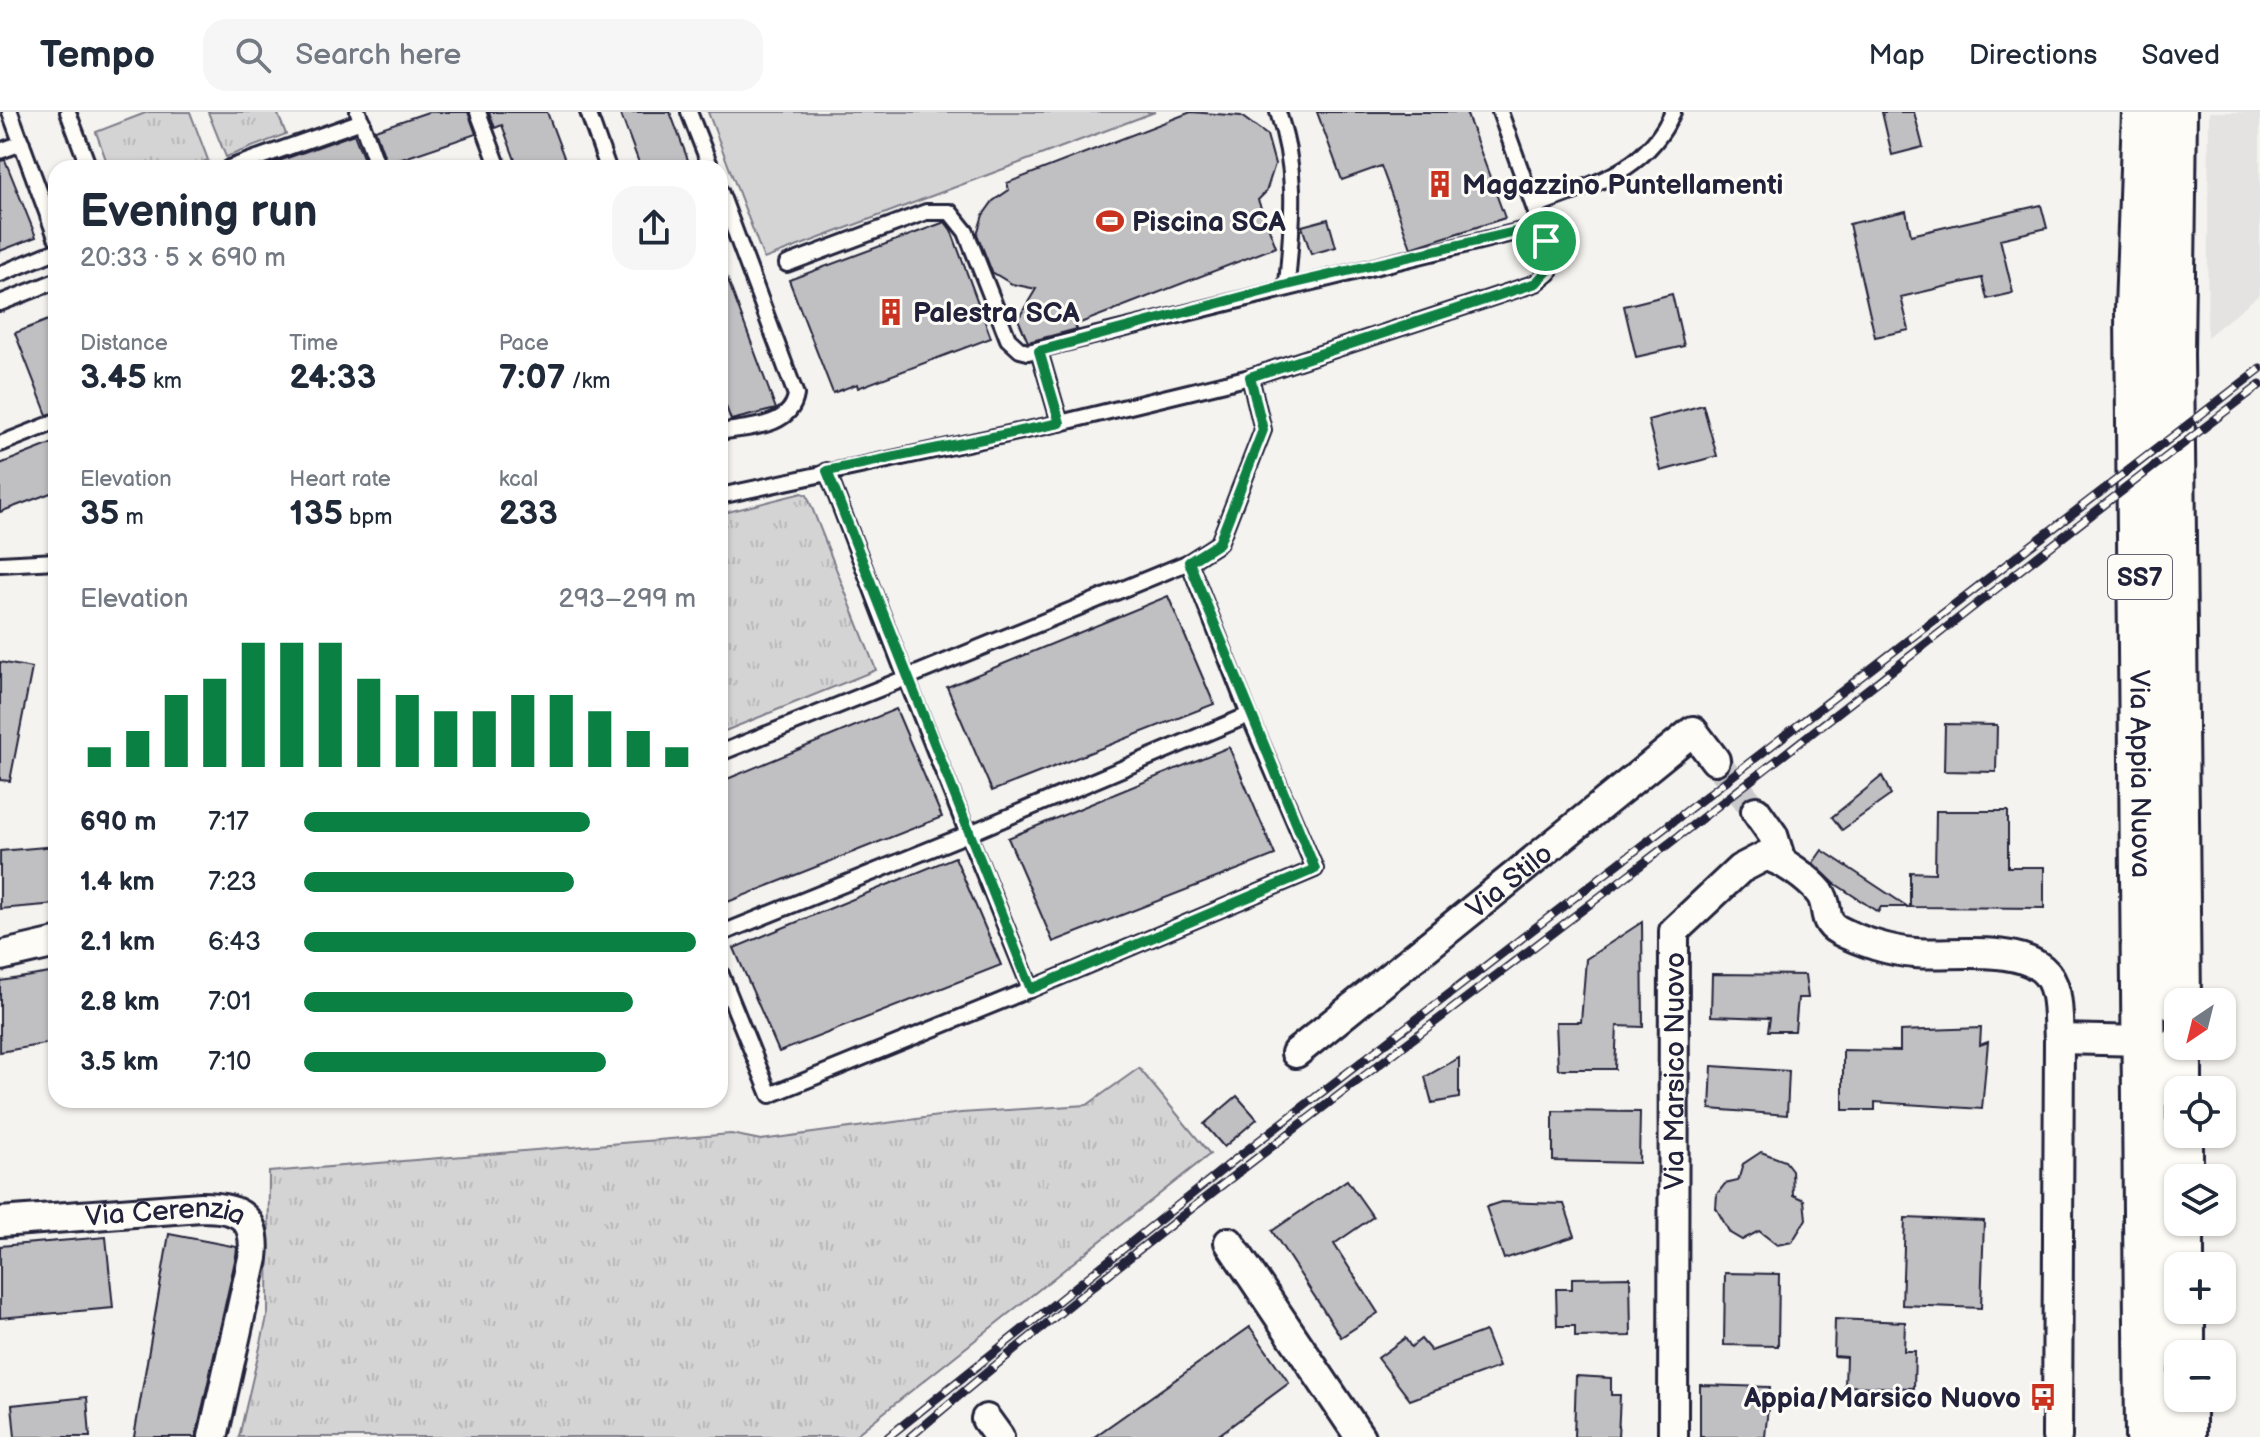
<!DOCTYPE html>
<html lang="en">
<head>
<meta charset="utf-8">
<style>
  body { margin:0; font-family:"Balsamiq Sans",sans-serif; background:#f6f6f7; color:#1f2937; height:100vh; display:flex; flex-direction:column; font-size:30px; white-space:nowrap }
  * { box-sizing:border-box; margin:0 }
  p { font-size:26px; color:#747a83 }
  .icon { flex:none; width:44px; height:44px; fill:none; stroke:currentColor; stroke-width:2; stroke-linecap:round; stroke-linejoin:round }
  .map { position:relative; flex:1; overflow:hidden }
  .details { position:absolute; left:48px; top:48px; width:680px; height:948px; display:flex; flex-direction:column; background:#fff; border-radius:24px; box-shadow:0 2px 6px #0004 }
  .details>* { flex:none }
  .needle { width:52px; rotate:215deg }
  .buttons { position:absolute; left:2164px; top:876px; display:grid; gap:16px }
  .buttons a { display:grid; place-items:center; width:72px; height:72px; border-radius:16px; background:#fff; box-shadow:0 2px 6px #0004; font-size:40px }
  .pin { position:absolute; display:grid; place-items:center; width:68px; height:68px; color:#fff; margin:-34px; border:4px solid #fff; border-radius:50%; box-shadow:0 2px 8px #0007 }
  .round { display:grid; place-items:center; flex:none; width:84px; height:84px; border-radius:24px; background:#f6f6f7 }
  .overview { display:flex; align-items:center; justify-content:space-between; height:136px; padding:0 32px }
  h1 { font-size:44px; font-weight:600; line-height:60px }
  .figures { display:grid; grid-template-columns:repeat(3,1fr); gap:12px; height:136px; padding:8px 32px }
  .figures div { display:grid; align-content:center }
  .figures b { font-size:34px; font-weight:600 }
  .figures small { font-size:22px; font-weight:400 }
  .figures p { font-size:22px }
  .chart { height:224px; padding:16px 32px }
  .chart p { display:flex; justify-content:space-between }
  .chart svg { width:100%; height:144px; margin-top:8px; stroke:#0b8043; stroke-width:6 }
  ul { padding:0 32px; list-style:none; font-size:26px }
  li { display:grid; grid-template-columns:128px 96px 1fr; align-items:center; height:60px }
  li i { height:20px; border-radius:10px; background:#0b8043 }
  header { display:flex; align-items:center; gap:48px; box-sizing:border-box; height:112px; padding:0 40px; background:#fff; border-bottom:2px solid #e0e1e3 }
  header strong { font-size:38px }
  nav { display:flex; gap:44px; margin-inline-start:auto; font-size:28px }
  .search { width:560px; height:72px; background:#f6f6f7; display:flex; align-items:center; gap:20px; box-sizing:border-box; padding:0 28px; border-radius:24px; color:#747a83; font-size:30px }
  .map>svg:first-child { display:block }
  .built { fill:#e4e3e2 }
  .grass { fill:url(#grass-tufts); stroke:#7c7b88; stroke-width:2 }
  .garden { fill:#d5d4d5; stroke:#7c7b88; stroke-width:2 }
  .building { fill:#c0bfc2; stroke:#22223b; stroke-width:2 }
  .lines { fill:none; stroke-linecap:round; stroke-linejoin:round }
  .minor-tunnel { stroke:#cac9cb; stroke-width:28; stroke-dasharray:28 14; stroke-linecap:butt }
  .service-casing { stroke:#22223b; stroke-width:20 }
  .minor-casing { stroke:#22223b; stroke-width:34 }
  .primary-casing { stroke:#22223b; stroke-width:48 }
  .service { stroke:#fdfcf7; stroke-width:14 }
  .minor { stroke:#fdfcf7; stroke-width:28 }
  .primary { stroke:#fdfcf7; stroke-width:42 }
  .rail-casing { stroke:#22223b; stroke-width:9 }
  .rail { stroke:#fdfcf7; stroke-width:6; stroke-dasharray:18; stroke-linecap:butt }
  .route-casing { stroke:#fff; stroke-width:16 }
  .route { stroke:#0b8043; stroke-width:10 }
  .labels { text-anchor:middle; stroke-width:6; stroke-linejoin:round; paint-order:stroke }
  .shield { fill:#fdfcf7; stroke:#646373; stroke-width:2 }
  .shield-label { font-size:26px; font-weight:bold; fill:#22223b }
  .poi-label { font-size:28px; font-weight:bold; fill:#22223b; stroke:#fdfcf7; text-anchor:start }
  .street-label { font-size:28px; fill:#22223b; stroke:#fdfcf7 }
</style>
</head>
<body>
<header>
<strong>Tempo</strong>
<div class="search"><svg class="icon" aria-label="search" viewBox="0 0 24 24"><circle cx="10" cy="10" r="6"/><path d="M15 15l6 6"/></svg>Search here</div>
<nav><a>Map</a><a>Directions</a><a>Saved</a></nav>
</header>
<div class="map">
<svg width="2260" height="1325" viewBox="0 0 2260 1325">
  <defs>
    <pattern id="grass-tufts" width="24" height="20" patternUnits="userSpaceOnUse" patternTransform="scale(2)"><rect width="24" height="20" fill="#d5d4d5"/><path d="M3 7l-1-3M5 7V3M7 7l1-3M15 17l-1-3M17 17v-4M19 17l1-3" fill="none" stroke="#b7b6b8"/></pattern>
  </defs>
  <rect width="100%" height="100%" fill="#f4f3ef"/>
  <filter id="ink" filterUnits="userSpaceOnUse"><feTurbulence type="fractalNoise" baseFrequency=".0125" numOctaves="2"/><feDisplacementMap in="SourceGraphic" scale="16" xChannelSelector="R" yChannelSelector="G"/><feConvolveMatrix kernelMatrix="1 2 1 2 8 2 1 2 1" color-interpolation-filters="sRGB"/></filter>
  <g filter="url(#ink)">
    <path class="built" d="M 2209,0 L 2260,0 L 2260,182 L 2207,225 Z"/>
    <g class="grass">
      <path d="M 148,0 L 190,0 L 208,48 L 187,56 L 109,56 L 96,20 Z"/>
      <path d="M 208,0 L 277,0 L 286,22 L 226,45 Z"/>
      <path d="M 802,381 L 807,383 L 876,558 L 720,621 L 720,402 Z"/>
      <path d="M 1139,956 L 1210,1042 L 853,1325 L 239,1325 L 268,1201 L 269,1060 L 731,1022 L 761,1028 L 961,1001 L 1087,993 Z"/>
    </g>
    <path class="garden" d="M 708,0 L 1155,0 L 764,147 Z"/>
    <g class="building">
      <path d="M 428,0 L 468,0 L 476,22 L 387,52 L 375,18 Z"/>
      <path d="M 489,0 L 547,0 L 568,56 L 518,56 L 502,13 L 495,16 Z"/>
      <path d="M 620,0 L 670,0 L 688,48 L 667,56 L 641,56 Z"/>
      <path d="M 1191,0 L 1241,4 L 1267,23 L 1275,52 L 1266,80 L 1258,88 L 1276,135 L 1075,213 L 1077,217 L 1028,230 L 1018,207 L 1036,177 L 1012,172 L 992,160 L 977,122 L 983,103 L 993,89 L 1009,78 L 1007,71 Z"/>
      <path d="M 1317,0 L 1466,0 L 1505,106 L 1411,136 L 1381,54 L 1342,68 Z"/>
      <path d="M 1882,0 L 1914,0 L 1923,35 L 1892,43 Z"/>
      <path d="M 354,22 L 367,56 L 266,56 L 265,54 Z"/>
      <path d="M 5,48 L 36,125 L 0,139 L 0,49 Z"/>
      <path d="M 2041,93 L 2047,116 L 2000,127 L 2013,181 L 1987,187 L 1982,166 L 1901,185 L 1909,218 L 1875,225 L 1849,112 L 1906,99 L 1911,123 Z"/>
      <path d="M 1328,107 L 1336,135 L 1311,142 L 1302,114 Z"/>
      <path d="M 945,110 L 951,118 L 991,226 L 858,276 L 857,272 L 833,281 L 789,168 Z"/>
      <path d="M 722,152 L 776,297 L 731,308 L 720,278 Z"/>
      <path d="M 1672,182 L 1684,234 L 1636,245 L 1624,194 Z"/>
      <path d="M 56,205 L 56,300 L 47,303 L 15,221 Z"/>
      <path d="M 1703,293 L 1717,344 L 1661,359 L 1648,308 Z"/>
      <path d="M 56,330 L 56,379 L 0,400 L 0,352 Z"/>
      <path d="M 1168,484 L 1214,592 L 992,679 L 947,575 Z"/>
      <path d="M 0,550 L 32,556 L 10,669 L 0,668 Z"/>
      <path d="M 896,597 L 942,705 L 720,793 L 720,670 Z"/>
      <path d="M 1945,612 L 1997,613 L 1996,660 L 1944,659 Z"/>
      <path d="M 1229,635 L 1275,743 L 1053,830 L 1008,726 Z"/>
      <path d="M 1882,664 L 1891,683 L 1842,718 L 1832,705 Z"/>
      <path d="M 1936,699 L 2008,699 L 2008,755 L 2044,755 L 2044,796 L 1910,795 L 1910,760 L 1935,761 Z"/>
      <path d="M 56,734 L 56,792 L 0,797 L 0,739 Z"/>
      <path d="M 1822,738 L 1908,795 L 1881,795 L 1878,800 L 1834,771 L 1813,751 Z"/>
      <path d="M 955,745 L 1001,853 L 779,940 L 734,836 Z"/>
      <path d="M 1642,810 L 1643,915 L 1617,914 L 1615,957 L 1558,957 L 1556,910 L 1581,910 L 1586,847 Z"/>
      <path d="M 56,860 L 56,930 L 0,940 L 0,869 Z"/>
      <path d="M 1712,862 L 1805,863 L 1808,886 L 1798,886 L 1795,919 L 1768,919 L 1770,906 L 1711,904 Z"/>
      <path d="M 1981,916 L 1980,933 L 1988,930 L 1982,997 L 1875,990 L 1875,998 L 1843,998 L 1843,938 L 1900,939 L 1900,919 Z"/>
      <path d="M 1459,946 L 1459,986 L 1432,991 L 1425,965 Z"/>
      <path d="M 1712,954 L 1789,959 L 1787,1003 L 1710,997 Z"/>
      <path d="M 1237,984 L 1257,1007 L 1224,1035 L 1204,1012 Z"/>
      <path d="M 1553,999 L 1640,1000 L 1639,1051 L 1553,1049 Z"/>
      <path d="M 1761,1040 L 1785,1049 L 1792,1058 L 1793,1083 L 1804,1088 L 1806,1107 L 1792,1130 L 1777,1133 L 1759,1119 L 1742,1128 L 1730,1121 L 1716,1096 L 1717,1082 L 1725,1072 L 1738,1069 L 1743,1052 Z"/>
      <path d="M 1347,1068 L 1373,1105 L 1334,1132 L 1378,1201 L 1341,1225 L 1272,1119 Z"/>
      <path d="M 1501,1090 L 1564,1092 L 1575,1124 L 1504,1147 L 1486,1095 Z"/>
      <path d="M 1905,1106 L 1984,1109 L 1981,1196 L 1902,1193 Z"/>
      <path d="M 169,1122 L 237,1135 L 236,1144 L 196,1325 L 134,1325 Z"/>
      <path d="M 106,1125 L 113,1196 L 0,1206 L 0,1134 Z"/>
      <path d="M 1725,1161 L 1779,1162 L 1778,1234 L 1724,1233 Z"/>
      <path d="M 1630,1165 L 1631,1224 L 1575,1225 L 1575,1214 L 1557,1214 L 1556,1177 L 1572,1177 L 1572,1166 Z"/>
      <path d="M 1835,1207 L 1905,1210 L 1904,1239 L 1915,1239 L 1914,1276 L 1845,1274 L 1846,1245 L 1834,1244 Z"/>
      <path d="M 1250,1215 L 1289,1271 L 1216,1325 L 1094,1325 Z"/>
      <path d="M 1485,1219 L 1499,1255 L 1410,1288 L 1378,1246 L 1405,1226 L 1411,1235 L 1421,1227 L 1431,1239 Z"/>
      <path d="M 1576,1264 L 1611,1266 L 1611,1283 L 1620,1283 L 1618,1325 L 1574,1325 Z"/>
      <path d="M 1700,1273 L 1770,1275 L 1765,1325 L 1700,1325 Z"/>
      <path d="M 87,1285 L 90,1325 L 15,1325 L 12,1293 Z"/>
    </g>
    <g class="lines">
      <path class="minor-tunnel" d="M 1715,648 L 1756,699"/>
      <g class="service-casing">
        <g id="service">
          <path d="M 10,0 L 56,125"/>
          <path d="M 68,0 L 89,56"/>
          <path d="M 358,0 L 378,56"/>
          <path d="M 478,0 L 499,56"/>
          <path d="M 588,0 L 608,56"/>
          <path d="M 689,0 L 711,56"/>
          <path d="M 1278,0 C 1299,61 1292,111 1287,173"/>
          <path d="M 0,39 L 22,31"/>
          <path d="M 229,56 L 362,9"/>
          <path d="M 720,79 L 796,283 C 791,316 746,315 720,320"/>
          <path d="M 1536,94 C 1593,71 1646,61 1673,0"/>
          <path d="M 787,152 L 926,100 L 950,100 L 966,120 L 1008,227 L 1020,238 L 1028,240 L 1541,114"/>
          <path d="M 0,162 L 56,139"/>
          <path d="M 0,191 L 56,169"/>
          <path d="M 1039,239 L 1060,311 L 1250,265 L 1536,171 L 1549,161 L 1550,140 L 1500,0"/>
          <path d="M 0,332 L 56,310"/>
          <path d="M 720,384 L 1060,311"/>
          <path d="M 1189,450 L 1219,431 L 1263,318 L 1250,265"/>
          <path d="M 0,452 L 56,449"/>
          <path d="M 720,641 L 906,566 L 827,359"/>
          <path d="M 720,822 L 968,722 L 1031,877 L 770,983 L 720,860"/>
          <path d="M 1031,877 L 1315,757 L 1249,603 L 968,722 L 906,566 L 1189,450 L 1249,603"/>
        </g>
      </g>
      <g class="minor-casing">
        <g id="minor">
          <path d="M 1756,699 L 1773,723 L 1781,749"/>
          <path d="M 0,844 L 56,831"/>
          <path d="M 2059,927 L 2145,929"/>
          <path id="s1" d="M 1296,941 L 1693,619 L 1715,648"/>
          <path id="s2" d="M 0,1110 L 201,1095 C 239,1095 258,1105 253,1146 L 213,1325"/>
          <path d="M 1229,1130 L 1360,1325"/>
          <path d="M 986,1307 L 999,1325"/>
          <path id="s3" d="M 1673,1325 L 1674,819 L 1740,757 L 1765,744 C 1782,747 1809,767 1820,781 C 1830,794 1821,809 1838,818 C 1861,830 1890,839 1915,841 C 1950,844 2013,833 2042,857 C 2061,873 2057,904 2059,927 L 2057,1325"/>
        </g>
      </g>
      <g class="primary-casing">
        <g id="primary">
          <path id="s4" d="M 2144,0 L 2137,198 L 2147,1325"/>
          <path d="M 2175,0 L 2172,242 L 2179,890"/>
          <path d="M 2180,934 L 2180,978"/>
          <path d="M 2181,1022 L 2181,1066"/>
          <path d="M 2182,1110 L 2182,1154"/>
          <path d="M 2183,1198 L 2183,1242"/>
          <path d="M 2184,1286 L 2184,1325"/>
        </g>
      </g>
      <use href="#service" class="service"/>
      <use href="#minor" class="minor"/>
      <use href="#primary" class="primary"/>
      <g class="rail-casing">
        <g id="rail">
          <path d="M 888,1325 L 1247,1038 L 2260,257"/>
          <path d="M 910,1325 C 1141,1128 1387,948 1628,763 C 1840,601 2048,434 2260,273"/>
        </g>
      </g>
      <use href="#rail" class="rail"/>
    </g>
  </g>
  <g class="lines" filter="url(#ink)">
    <g class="route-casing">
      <path id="route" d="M 1541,114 L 1551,155 L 1536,171 L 1250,265 L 1263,318 L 1219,431 L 1189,450 L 1315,757 L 1031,877 L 827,359 L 1060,311 L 1039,239 L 1287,173 Z"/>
    </g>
    <use href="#route" class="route"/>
  </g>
  <defs>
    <g id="building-bare" transform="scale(2.16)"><path d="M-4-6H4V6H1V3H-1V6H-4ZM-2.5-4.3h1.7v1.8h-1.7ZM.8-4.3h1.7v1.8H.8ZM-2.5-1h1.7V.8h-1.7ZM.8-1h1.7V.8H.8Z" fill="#c8321e" stroke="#fdfcf7" stroke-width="2.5" paint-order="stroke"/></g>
    <g id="stadium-bare" transform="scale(2.16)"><path d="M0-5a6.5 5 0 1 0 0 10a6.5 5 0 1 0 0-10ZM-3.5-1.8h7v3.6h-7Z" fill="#c8321e" stroke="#fdfcf7" stroke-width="2.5" paint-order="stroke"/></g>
    <g id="bus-bare" transform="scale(2.16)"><path d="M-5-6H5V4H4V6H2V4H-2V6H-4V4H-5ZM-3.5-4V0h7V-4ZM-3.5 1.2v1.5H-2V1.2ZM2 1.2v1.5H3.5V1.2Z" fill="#c8321e" stroke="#fdfcf7" stroke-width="2.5" paint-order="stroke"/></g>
  </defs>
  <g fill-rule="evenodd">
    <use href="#building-bare" x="1440" y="72"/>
    <use href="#stadium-bare" x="1110" y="109"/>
    <use href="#building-bare" x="891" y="200"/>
    <use href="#bus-bare" x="2043" y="1285"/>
  </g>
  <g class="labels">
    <rect class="shield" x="2108" y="443" width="64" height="44" rx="6"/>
    <g class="shield-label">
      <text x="2140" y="474">SS7</text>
    </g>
    <g class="poi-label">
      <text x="1462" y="82">Magazzino Puntellamenti</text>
      <text x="1132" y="119">Piscina SCA</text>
      <text x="913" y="210">Palestra SCA</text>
      <text x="2021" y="1295" text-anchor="end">Appia/Marsico Nuovo</text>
    </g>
    <g class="street-label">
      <text dy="10" stroke="none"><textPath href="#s4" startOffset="662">Via Appia Nuova</textPath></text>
      <text dy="10" stroke="none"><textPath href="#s1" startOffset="274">Via Stilo</textPath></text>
      <text dy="10" stroke="none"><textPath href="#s3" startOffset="366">Via Marsico Nuovo</textPath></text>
      <text dy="10" stroke="none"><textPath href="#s2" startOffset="166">Via Cerenzia</textPath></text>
    </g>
  </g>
</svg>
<div class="buttons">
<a><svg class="needle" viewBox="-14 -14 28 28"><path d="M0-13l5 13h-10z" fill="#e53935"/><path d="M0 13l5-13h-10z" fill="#747a83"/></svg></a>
<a><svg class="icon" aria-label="locate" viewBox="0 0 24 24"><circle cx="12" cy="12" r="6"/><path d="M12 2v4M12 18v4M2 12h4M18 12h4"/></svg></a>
<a><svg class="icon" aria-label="layers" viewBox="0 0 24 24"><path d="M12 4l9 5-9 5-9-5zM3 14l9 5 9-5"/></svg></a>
<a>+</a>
<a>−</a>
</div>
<div class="pin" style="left:1546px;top:129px;background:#1e9e55"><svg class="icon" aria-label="arrive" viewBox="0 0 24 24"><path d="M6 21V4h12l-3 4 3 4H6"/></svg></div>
<section class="details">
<div class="overview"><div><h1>Evening run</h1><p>20:33 · 5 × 690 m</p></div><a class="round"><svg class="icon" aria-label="share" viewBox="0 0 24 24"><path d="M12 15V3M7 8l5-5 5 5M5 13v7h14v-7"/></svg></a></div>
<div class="figures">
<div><p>Distance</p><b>3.45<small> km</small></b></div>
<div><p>Time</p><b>24:33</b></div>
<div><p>Pace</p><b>7:07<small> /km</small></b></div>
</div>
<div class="figures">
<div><p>Elevation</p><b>35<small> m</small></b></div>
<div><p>Heart rate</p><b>135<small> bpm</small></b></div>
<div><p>kcal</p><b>233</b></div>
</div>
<div class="chart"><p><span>Elevation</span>293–299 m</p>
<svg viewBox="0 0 160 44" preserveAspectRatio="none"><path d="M5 44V38M15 44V33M25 44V22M35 44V17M45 44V6M55 44V6M65 44V6M75 44V17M85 44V22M95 44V27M105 44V27M115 44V22M125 44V22M135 44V27M145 44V33M155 44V38"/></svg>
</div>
<ul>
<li><b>690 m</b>7:17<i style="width:73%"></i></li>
<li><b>1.4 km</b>7:23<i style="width:69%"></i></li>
<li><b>2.1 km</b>6:43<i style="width:100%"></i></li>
<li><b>2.8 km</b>7:01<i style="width:84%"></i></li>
<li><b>3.5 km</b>7:10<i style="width:77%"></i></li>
</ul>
</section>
</div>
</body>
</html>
